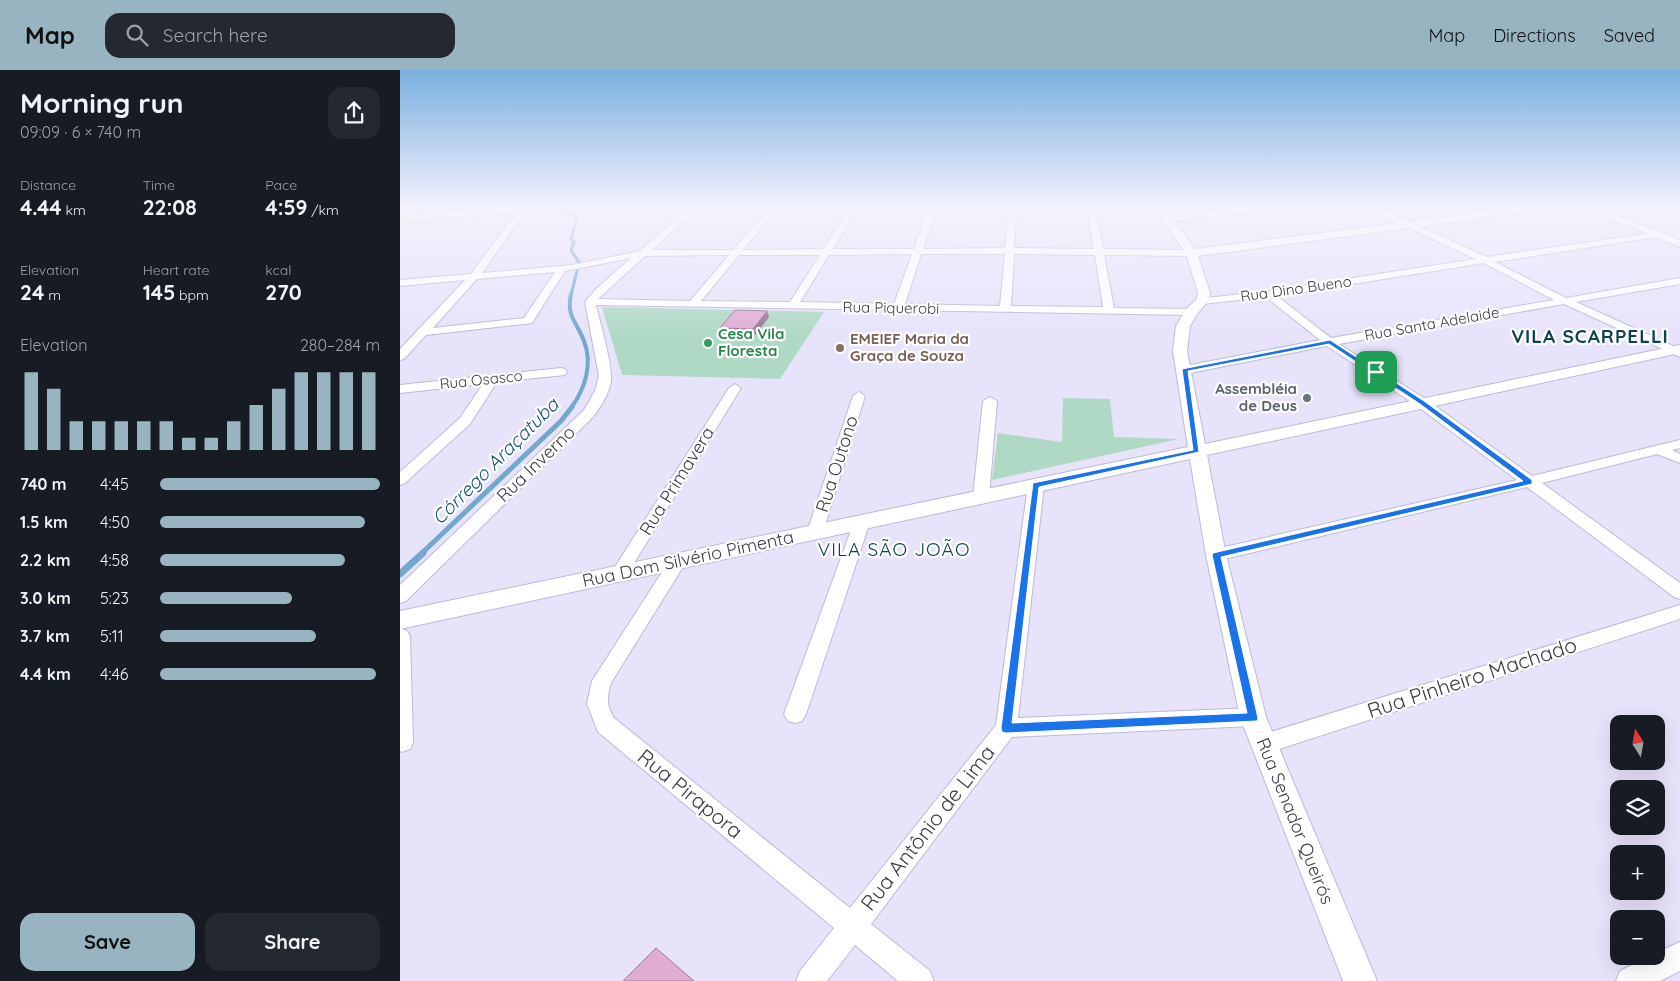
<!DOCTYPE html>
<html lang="en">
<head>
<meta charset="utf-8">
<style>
  body { margin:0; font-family:Quicksand,sans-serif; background:#242831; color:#f1f3f6; height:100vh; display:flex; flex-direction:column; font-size:19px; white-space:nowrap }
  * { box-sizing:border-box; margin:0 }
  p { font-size:16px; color:#9ea1a6 }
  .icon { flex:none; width:28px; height:28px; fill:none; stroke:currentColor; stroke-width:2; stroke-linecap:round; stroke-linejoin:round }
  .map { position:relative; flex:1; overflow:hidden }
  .drawer { display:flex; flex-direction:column; background:#171b24; width:400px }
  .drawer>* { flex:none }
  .needle { width:32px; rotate:349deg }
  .tools { position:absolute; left:1210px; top:645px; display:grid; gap:10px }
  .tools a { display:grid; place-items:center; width:55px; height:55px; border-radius:10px; background:#171b24; box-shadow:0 5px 20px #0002; font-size:25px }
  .pin { position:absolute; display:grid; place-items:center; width:42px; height:42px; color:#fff; margin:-21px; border-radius:10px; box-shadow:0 2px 8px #0006 }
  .round { display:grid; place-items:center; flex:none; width:52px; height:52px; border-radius:15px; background:#242831 }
  .overview { display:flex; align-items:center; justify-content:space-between; height:85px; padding:0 20px }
  h1 { font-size:28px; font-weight:800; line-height:38px }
  .metrics { display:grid; grid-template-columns:repeat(3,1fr); gap:8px; height:85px; padding:5px 20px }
  .metrics div { display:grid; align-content:center }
  .metrics b { font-size:21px; font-weight:800 }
  .metrics small { font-size:14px; font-weight:400 }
  .metrics p { font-size:14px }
  .chart { height:140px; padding:10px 20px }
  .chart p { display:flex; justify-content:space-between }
  .chart svg { width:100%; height:90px; margin-top:5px; stroke:#98b4c0; stroke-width:6 }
  .button { display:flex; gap:10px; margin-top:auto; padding:10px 20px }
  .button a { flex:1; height:58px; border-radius:15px; background:#98b4c0; color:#111; font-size:20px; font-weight:800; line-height:58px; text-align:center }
  .button a+a { background:#242831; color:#f1f3f6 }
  ul { padding:0 20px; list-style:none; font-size:16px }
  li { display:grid; grid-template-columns:80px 60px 1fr; align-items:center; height:38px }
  li i { height:12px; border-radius:6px; background:#98b4c0 }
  header { display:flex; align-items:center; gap:30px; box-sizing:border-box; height:70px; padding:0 25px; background:#98b4c0; color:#111 }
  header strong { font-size:24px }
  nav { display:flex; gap:28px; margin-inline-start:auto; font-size:18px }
  .search { width:350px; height:45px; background:#242831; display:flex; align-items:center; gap:12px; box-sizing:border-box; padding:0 18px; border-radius:15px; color:#9ea1a6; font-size:19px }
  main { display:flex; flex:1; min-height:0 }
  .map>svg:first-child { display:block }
  .green { fill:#b0d9c5 }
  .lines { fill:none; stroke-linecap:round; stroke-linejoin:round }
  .stream-far3 { stroke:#72a7ce; stroke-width:3 }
  .stream-far2 { stroke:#72a7ce; stroke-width:4 }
  .stream-far1 { stroke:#72a7ce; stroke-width:5 }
  .stream { stroke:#72a7ce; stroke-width:7 }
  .minor-casing { stroke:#beb9d6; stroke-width:2 }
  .tertiary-casing { stroke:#beb9d6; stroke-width:2 }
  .secondary-casing { stroke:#beb9d6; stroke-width:2 }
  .minor { fill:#fff; fill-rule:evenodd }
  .tertiary { fill:#fff; fill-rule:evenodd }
  .secondary { fill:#fde8d4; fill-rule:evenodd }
  .wall { fill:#c295b7 }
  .shaded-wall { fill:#9e7995 }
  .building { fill:#e1add5; stroke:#9e7995 }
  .route { fill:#1a73e8; stroke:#fff; fill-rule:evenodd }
  .leisure-dot { fill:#2e9e5b; stroke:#fff; stroke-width:2 }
  .education-dot { fill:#8d6e63; stroke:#fff; stroke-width:2 }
  .worship-dot { fill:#6b7280; stroke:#fff; stroke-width:2 }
  .labels { text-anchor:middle; stroke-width:4.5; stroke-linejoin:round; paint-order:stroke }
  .far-street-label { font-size:15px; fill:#3d3b47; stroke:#fff }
  .far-leisure-label { font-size:15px; font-weight:bold; fill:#27864d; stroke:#fff; text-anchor:start }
  .far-education-label { font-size:15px; font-weight:bold; fill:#785e54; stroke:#fff; text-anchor:start }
  .far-worship-label { font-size:15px; font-weight:bold; fill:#5b616d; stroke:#fff; text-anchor:end }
  .street-label { font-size:18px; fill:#3d3b47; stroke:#fff }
  .far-district-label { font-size:19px; font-weight:bold; letter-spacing:1px; fill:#0f4153; stroke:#fff }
  .water-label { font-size:19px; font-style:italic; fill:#115177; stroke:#fff }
  .neighbourhood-label { font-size:19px; letter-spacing:1px; fill:#0f4153; stroke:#fff }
  .near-street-label { font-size:21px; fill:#3d3b47; stroke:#fff }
</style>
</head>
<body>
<header>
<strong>Map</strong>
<div class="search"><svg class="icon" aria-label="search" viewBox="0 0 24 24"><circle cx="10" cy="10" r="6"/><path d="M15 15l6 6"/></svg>Search here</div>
<nav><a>Map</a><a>Directions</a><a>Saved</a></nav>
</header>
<main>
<section class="drawer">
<div class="overview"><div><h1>Morning run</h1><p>09:09 · 6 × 740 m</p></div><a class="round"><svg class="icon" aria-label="share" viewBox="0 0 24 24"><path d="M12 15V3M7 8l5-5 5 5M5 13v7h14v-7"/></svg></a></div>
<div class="metrics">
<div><p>Distance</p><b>4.44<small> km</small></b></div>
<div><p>Time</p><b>22:08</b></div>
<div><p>Pace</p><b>4:59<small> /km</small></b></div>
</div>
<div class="metrics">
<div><p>Elevation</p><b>24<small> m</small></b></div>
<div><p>Heart rate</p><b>145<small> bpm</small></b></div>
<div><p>kcal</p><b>270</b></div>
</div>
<div class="chart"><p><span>Elevation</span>280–284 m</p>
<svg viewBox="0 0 160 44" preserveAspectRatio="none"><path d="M5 44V6M15 44V14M25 44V30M35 44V30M45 44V30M55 44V30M65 44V30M75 44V38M85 44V38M95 44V30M105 44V22M115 44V14M125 44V6M135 44V6M145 44V6M155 44V6"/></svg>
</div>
<ul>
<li><b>740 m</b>4:45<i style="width:100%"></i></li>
<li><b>1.5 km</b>4:50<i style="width:93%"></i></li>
<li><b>2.2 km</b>4:58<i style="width:84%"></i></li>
<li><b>3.0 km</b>5:23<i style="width:60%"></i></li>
<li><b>3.7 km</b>5:11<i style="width:71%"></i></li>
<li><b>4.4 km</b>4:46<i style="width:98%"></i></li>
</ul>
<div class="button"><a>Save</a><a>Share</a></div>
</section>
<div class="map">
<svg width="1280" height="911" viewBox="0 0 1280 911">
  <rect width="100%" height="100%" fill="#e7e3fb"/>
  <g class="green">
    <path d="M 202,237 L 424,242 L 380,309 L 222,305 Z"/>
    <path d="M 663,328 L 710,329 L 714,367 L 779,369 L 592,410 L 598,363 L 662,372 Z"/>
  </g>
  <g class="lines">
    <g class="stream-far3">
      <path d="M 160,137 L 177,149 L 171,168 L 174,172 L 171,180 L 180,194"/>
      <path d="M 171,225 L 177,201"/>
    </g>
    <path class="stream-far2" d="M 171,338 C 185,319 193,294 184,271 C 177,252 166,247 171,224"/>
    <path class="stream-far1" d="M 21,484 L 161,351 L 172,337"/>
    <path class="stream" d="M 0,504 L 23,483"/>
    <g class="minor-casing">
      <g id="minor">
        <path d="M 128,137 L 82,203 L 172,195 L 240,181 L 291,137 L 299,137 L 252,180 L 333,180 L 370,137 L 378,137 L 343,180 L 423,179 L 450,137 L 458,137 L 433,179 L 514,179 L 529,137 L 537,137 L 523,179 L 605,178 L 609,137 L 617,137 L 614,178 L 694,179 L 687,137 L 695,137 L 703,179 L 792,180 L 797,183 L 792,186 L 704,185 L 714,238 L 791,239 L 796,242 L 791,245 L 196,235 C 200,252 213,297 211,311 C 209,325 201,335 194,346 L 6,531 L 0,533 L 0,515 L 184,340 L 195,321 L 199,306 L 185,232 L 196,219 L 231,188 L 165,201 L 132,253 L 26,265 L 4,289 L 0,290 L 0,279 L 65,210 L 0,216 L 0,210 L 71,204 L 116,143 L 4,151 L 1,151 L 1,147 ZM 512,184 L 494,234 L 400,232 L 429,185 ZM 521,184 L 605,184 L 600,236 L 505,234 ZM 614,184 L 695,185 L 703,237 L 611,236 ZM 329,185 L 290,231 L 198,229 L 245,186 ZM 339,185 L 420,185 L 390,232 L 301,231 ZM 155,202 L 124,248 L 33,258 L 77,209 Z"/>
        <path d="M 857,137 L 878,137 L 874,139 L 768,152 L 764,150 L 768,148 Z"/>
        <path d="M 965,137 L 975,137 L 1087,187 L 1259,162 L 1259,166 L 1256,167 L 1095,192 L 1166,228 L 1280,208 L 1280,214 L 1176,232 L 1280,279 L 1280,287 L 1164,234 L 939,274 L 1027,330 L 1132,406 L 1280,370 L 1280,378 L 1272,380 L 1280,384 L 1280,393 L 1257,384 L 1142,413 L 1280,513 L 1280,529 L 1274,527 L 1127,417 L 816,491 L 810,489 L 807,485 L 810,481 L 816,479 L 1117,410 L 1017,336 L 927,276 L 785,304 L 779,300 L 785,296 L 920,270 L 866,227 L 802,234 L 798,233 L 797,231 L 798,229 L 868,221 L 1075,189 ZM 1084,193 L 1154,230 L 931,268 L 877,226 Z"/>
        <path d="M 1275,137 L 1280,137 L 1280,140 Z"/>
        <path d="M 161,298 L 165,299 L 167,302 L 165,305 L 97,312 L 70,354 L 5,413 L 0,415 L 0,402 L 60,348 L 83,314 L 0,323 L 0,315 Z"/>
        <path d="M 335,314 L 341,318 L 225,508 L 219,510 L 213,508 L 210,504 L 213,500 L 329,318 Z"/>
        <path d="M 459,322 L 465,326 L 423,462 L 421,466 L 415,468 L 409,466 L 407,462 L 453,326 Z"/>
        <path d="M 590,327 L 597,331 L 589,427 L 586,431 L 576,431 L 573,427 L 583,331 Z"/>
        <path d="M 636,410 L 641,412 L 644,415 L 618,648 L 853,638 L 861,640 L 864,647 L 861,654 L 853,656 L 612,667 L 471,854 L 530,901 L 534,911 L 498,911 L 455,875 L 427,911 L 396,911 L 400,901 L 434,858 L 198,662 L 187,634 L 192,611 L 271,488 L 277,486 L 283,488 L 286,492 L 211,613 C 207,626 206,636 214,648 L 450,838 L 596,655 L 628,415 L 631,412 Z"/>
        <path d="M 462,447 L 468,448 L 470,452 L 406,644 L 402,651 L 395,653 L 388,651 L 384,644 L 454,452 L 456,448 Z"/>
        <path d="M 1280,535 L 1280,549 L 864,684 L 856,681 L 853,674 L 856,667 L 864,664 Z"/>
        <path d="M 0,558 L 7,561 L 10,566 L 13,672 L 10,679 L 2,682 L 0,681 Z"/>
        <path d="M 1280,872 L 1280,901 L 1260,911 L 1216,911 L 1220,901 L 1250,886 L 1256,886 L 1256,883 Z"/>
      </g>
    </g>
    <g class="tertiary-casing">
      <g id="tertiary">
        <path d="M 750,137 L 760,137 L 772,148 L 795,179 L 1124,137 L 1149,137 L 1144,140 L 798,186 L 810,223 L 808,231 L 797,244 L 790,256 L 787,281 L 805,374 L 1280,275 L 1280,283 L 807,385 L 826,485 L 866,647 L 977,911 L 943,911 L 840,647 L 806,485 L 790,389 L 0,559 L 0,541 L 788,377 L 773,281 L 776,256 L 786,239 L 796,230 L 798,223 L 786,183 L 764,152 Z"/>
        <path d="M 1182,137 L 1195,137 L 1280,170 L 1280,177 Z"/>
      </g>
    </g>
    <g class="secondary-casing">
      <path id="secondary" d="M 14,137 L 26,137 L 4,155 L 0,156 L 0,147 Z"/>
    </g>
    <use href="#minor" class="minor"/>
    <use href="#tertiary" class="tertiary"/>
    <use href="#secondary" class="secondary"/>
  </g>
  <path class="wall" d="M 367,241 L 369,247 L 355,265 L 322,264 L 320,258 Z"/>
  <path class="shaded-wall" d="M 367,241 L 369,247 L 355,265 L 353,259 Z"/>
  <g class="building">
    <path d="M 335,240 L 367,241 L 353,259 L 320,258 Z"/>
    <path d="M 256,878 L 294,911 L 223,911 Z"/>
  </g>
  <linearGradient id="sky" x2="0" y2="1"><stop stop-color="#79afde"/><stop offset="0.52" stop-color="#f4f2fd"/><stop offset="1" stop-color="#f4f2fd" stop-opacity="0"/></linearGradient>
  <rect width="1280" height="264" fill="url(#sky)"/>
  <path class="route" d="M 930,270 L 1024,331 L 1132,410 L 1132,414 L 821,487 L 858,648 L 857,651 L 606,663 L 602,662 L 601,658 L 633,413 L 793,380 L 782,299 ZM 929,274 L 1020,334 L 1123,411 L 813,483 L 812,485 L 847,643 L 612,653 L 639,417 L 799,382 L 788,301 Z"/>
  <circle class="leisure-dot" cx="308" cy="273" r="5"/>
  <circle class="education-dot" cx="440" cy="278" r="5"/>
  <circle class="worship-dot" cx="907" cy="328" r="5"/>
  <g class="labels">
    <g class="far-street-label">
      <text transform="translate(896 219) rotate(-8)" y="5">Rua Dino Bueno</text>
      <text transform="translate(491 238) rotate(1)" y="5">Rua Piquerobi</text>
      <text transform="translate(1032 254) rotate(-10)" y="5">Rua Santa Adelaide</text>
      <text transform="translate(81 310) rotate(-6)" y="5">Rua Osasco</text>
    </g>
    <g class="far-leisure-label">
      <text x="318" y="269">Cesa Vila<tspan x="318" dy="17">Floresta</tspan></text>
    </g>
    <g class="far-education-label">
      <text x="450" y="274">EMEIEF Maria da<tspan x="450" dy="17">Graça de Souza</tspan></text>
    </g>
    <g class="far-worship-label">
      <text x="897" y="324">Assembléia<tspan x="897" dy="17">de Deus</tspan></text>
    </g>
    <g class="street-label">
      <text transform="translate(136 394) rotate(-44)" y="6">Rua Inverno</text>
      <text transform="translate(437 394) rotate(-72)" y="6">Rua Outono</text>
      <text transform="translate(277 411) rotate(-58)" y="6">Rua Primavera</text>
      <text transform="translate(288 489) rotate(-12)" y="6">Rua Dom Silvério Pimenta</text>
      <text transform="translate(895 751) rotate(68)" y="6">Rua Senador Queirós</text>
    </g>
    <g class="far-district-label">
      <text x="1190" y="273">VILA SCARPELLI</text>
    </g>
    <g class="water-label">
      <text transform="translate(95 391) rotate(-45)" y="7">Córrego Araçatuba</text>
    </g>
    <g class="neighbourhood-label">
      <text x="494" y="486">VILA SÃO JOÃO</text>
    </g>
    <g class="near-street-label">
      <text transform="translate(1072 608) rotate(-18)" y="7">Rua Pinheiro Machado</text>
      <text transform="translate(290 724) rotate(39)" y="7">Rua Pirapora</text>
      <text transform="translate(528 758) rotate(-52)" y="7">Rua Antônio de Lima</text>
    </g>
  </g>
</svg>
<div class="tools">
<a><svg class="needle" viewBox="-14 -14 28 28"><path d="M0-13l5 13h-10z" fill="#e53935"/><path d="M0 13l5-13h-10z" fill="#9ea1a6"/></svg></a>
<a><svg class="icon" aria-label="layers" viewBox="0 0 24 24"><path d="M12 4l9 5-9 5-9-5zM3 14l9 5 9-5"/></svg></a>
<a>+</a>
<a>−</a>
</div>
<div class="pin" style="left:976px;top:302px;background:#1e9e55"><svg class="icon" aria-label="arrive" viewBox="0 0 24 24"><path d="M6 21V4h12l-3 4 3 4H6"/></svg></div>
</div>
</main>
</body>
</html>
